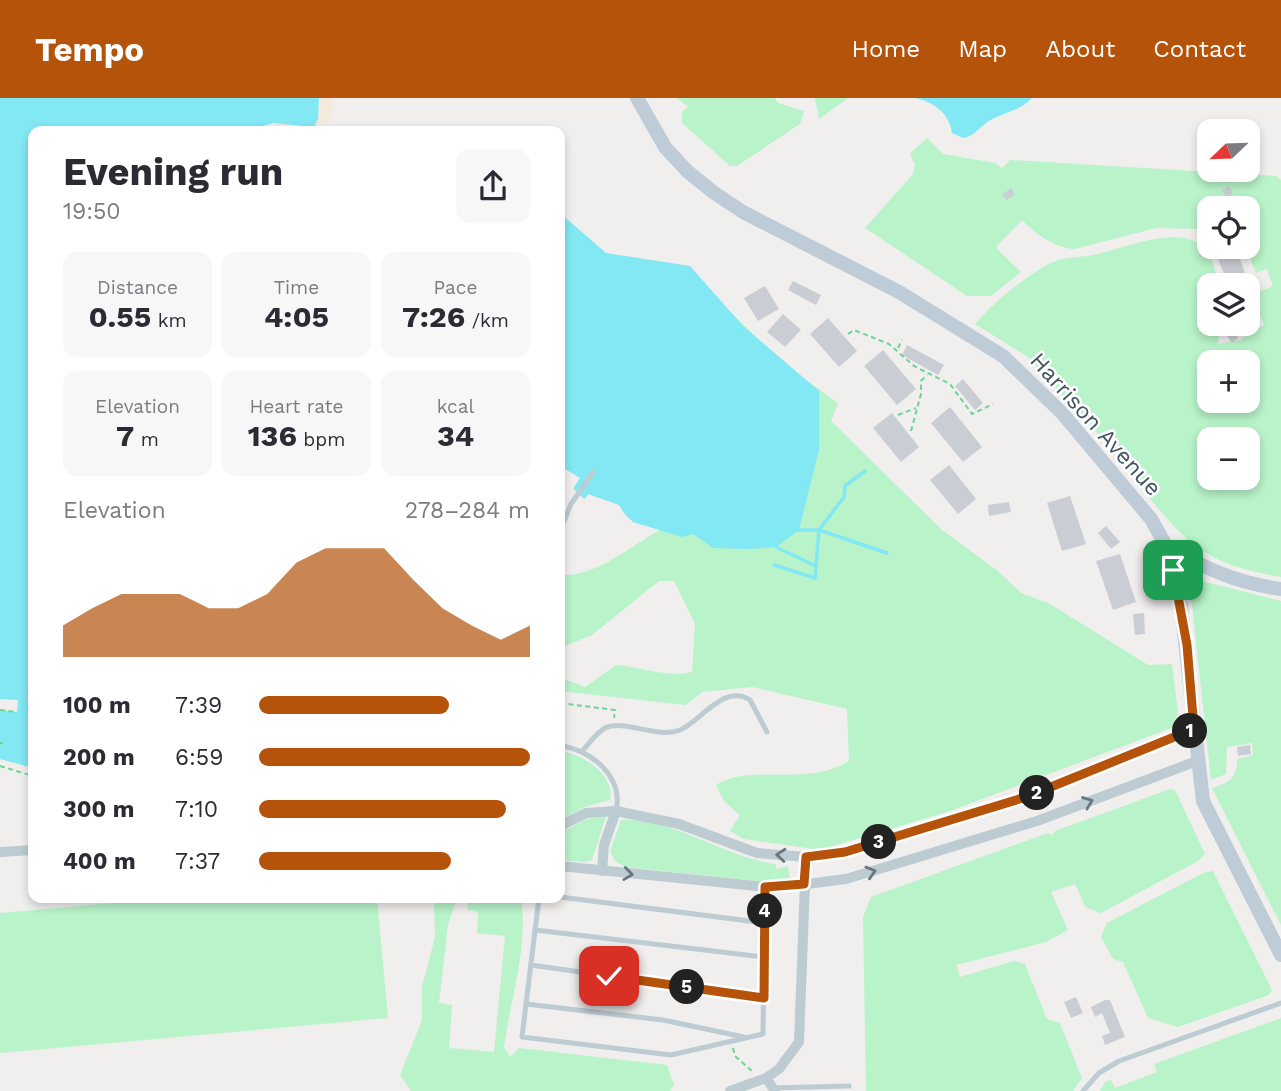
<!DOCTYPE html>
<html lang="en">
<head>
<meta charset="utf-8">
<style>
  body { margin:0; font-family:"Work Sans",sans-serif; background:#f7f7f7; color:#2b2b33; height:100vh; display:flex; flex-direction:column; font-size:26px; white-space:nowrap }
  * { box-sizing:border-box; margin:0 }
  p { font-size:23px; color:#7c7c81 }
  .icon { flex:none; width:38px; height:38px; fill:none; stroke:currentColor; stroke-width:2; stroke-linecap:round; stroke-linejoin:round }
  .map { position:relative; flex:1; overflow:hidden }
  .sheet { position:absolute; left:28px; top:28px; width:537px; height:777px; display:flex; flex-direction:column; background:#fff; border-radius:14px; box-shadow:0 4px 10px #0003 }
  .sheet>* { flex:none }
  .needle { width:46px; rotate:247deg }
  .tools { position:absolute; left:1197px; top:21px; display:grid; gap:14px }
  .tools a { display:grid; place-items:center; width:63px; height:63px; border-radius:14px; background:#fff; box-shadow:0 4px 10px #0003; font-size:35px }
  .pin { position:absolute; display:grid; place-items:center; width:60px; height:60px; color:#fff; margin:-30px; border-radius:14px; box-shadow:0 4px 10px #0006 }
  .km { position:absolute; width:35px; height:35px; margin:-18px; border-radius:50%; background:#222; color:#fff; font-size:19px; line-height:35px; text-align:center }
  .round { display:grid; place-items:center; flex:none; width:74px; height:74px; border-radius:14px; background:#f7f7f7 }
  .summary { display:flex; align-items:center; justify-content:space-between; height:119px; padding:0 35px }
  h1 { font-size:38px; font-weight:700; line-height:52px }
  .figures { display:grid; grid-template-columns:repeat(3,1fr); gap:10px; height:119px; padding:7px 35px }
  .figures div { display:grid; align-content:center; border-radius:14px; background:#f7f7f7; text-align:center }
  .figures b { font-size:30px; font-weight:700 }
  .figures small { font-size:19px; font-weight:400 }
  .figures p { font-size:19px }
  .chart { height:196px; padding:14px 35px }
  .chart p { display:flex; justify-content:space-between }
  .chart svg { width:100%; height:126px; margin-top:7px; fill:#b45309; opacity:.7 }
  ul { padding:0 35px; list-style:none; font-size:23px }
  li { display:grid; grid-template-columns:112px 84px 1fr; align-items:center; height:52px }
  li i { height:18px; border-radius:9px; background:#b45309 }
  header { display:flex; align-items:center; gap:42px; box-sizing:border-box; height:98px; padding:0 35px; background:#b45309; color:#fff }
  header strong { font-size:33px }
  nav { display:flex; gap:38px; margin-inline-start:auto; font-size:24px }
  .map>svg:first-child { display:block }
  .green { fill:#b8f3c9; fill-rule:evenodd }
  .sand { fill:#f4eadd }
  .water { fill:#81e8f4 }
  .pier { fill:#f1eeee }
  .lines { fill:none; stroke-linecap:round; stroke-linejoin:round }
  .stream { stroke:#81e8f4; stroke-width:3.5 }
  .building { fill:#caced4 }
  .path { stroke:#6dd497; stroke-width:2; stroke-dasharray:5 3.5; stroke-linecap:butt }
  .lane { stroke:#bdcbd2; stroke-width:5 }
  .street { stroke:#bdcbd2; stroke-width:10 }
  .secondary { stroke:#bdccd7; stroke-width:14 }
  .oneway { stroke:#687881 }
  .route-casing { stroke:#fff; stroke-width:14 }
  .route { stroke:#b45309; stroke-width:9 }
  .labels { text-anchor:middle; stroke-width:5; stroke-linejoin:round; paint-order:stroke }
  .street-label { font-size:23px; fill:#44545e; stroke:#fff }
</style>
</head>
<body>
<header>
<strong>Tempo</strong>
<nav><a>Home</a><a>Map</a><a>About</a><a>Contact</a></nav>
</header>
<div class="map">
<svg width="1281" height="993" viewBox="0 0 1281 993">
  <rect width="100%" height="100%" fill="#f1eeee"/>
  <g class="green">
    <path d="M 677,0 L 775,0 L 778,5 L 804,13 L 800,26 L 737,68 L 730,68 L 682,25 L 682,14 L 688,9 Z"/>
    <path d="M 815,0 L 848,0 L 819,21 Z"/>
    <path d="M 927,40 L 943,56 L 995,65 L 1002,70 L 1010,62 L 1276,78 L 1281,82 L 1281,479 C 1205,466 1187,447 1140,388 L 1144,387 L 1028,259 L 975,226 C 994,204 1020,183 1045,168 C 1060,158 1081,160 1098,156 C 1124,150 1178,127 1202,148 C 1213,157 1215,175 1219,187 L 1209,187 L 1209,226 L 1221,226 L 1218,246 L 1240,242 L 1264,227 L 1252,196 L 1273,188 L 1267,171 L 1256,175 L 1247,152 L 1237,155 L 1233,149 L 1248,149 L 1248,110 L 1209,110 L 1209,128 L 1200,131 L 1156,130 L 1075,151 C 1055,150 1035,136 1022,122 L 997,148 L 998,152 L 1021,174 L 991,198 L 967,198 L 865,130 L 913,76 L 915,66 L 910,56 ZM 1209,264 L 1248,264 L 1248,303 L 1209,303 ZM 1209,341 L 1248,341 L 1248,380 L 1209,380 Z"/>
    <path d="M 709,193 L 783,265 L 838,305 L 831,323 L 942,432 L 998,473 L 1021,495 L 1050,506 L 1148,567 L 1172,566 L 1178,614 L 1174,629 L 950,713 L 820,752 L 744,741 L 730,733 L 740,717 L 724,703 L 716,687 C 752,664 805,690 849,663 L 847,611 L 752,589 L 703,594 L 685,607 L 560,593 L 560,579 L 585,589 L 616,567 C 640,569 669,580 692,574 L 695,526 L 674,483 L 659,483 L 592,537 L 560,550 L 560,477 C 593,480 630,449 658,433 Z"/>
    <path d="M 1194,481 L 1281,503 L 1281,827 L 1212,690 C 1230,684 1237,681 1237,661 L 1253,657 L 1252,645 L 1227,649 L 1226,676 L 1211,682 L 1190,489 Z"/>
    <path d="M 560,653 C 581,655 616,677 610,702 L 585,709 L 560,722 Z"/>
    <path d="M 1170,691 L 1175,692 L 1205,756 L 1198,763 L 1101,815 L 1085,809 L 1075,786 L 1051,794 L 1068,832 L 1046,844 L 956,867 L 960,879 L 1014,863 L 1025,866 L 1047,921 L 1060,925 L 1082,980 L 1073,993 L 866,993 L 863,819 L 871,799 L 1048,735 L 1053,737 L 1055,733 Z"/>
    <path d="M 606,718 L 592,762 L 585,764 L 560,762 L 560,735 L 586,721 Z"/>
    <path d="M 621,722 C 676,720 722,759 776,766 L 776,771 L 788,768 L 790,783 L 786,786 L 625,769 L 615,763 L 610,753 Z"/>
    <path d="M 1213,773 L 1272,892 L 1269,897 L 1178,929 L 1148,920 L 1123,864 L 1113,861 L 1101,839 L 1107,825 L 1205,774 Z"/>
    <path d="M 169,800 L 377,800 L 388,920 L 0,955 L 0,815 Z"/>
    <path d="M 434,800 L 457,800 L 448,827 L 439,905 L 452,907 L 449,950 L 494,954 L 505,838 L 477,835 L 478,814 L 467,812 L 469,800 L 521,800 C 529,845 510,904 504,949 L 510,959 L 519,950 L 667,967 L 674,987 L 670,993 L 411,993 L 400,977 L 422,922 L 422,889 L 435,839 Z"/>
    <path d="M 1281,920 L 1281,993 L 1100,993 L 1105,984 L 1111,982 L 1115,990 L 1157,974 L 1154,966 Z"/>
  </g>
  <path class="sand" d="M 319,0 L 334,0 L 332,21 L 320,29 L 314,29 L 318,21 Z"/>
  <g class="water">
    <path d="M 0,0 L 319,0 L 318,21 L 314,29 L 273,25 L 247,33 L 33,33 L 33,670 L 0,661 Z"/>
    <path d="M 916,0 L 1032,0 C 1020,14 1001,14 986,25 C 978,31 974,38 963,40 L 952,35 C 948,14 936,6 916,0 Z"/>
    <path d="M 560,115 L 606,155 L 690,168 L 743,228 L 819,293 L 819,352 L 799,432 L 776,449 L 750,451 L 713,450 L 693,436 L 682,439 L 633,424 L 620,412 L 583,400 L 560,378 Z"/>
  </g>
  <g class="pier">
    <path d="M 560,368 L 580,380 L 570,395 L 560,382 Z"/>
    <path d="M 588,396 L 619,407 L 626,418 L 623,419 L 619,415 L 583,404 Z"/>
    <path d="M 0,601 L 18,602 L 17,614 L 0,612 Z"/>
  </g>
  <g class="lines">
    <g class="stream">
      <path d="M 799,432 L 819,432 L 887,455"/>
      <path d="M 776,449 L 816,468"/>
      <path d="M 774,467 L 815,480 L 819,432 L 844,399 L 845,388 L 865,373"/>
    </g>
  </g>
  <g class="building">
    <path d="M 1229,88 L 1233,95 L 1226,99 L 1222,92 Z"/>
    <path d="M 1011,90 L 1015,96 L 1007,102 L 1002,97 Z"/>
    <path d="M 1236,150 L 1254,200 L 1248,202 L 1248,187 L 1228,187 L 1217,158 Z"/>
    <path d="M 793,183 L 821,197 L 816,207 L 788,192 Z"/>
    <path d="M 765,188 L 779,211 L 758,223 L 744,200 Z"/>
    <path d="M 783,216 L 801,232 L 785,249 L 767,234 Z"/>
    <path d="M 828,220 L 857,253 L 839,269 L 810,236 Z"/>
    <path d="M 1233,233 L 1238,240 L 1232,245 L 1227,238 Z"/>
    <path d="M 907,247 L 944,267 L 938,277 L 902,257 Z"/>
    <path d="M 883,252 L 916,291 L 897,307 L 864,268 Z"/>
    <path d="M 963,281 L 983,305 L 975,312 L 955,288 Z"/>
    <path d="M 950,309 L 982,349 L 963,364 L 931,325 Z"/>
    <path d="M 892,315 L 919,349 L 901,364 L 873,330 Z"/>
    <path d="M 949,367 L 976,401 L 958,416 L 930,382 Z"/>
    <path d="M 1070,398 L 1086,446 L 1062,453 L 1047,405 Z"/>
    <path d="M 1009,404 L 1011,414 L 989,418 L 988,407 Z"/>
    <path d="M 1106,428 L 1120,444 L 1111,451 L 1098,435 Z"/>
    <path d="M 1120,456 L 1136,504 L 1113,512 L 1096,463 Z"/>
    <path d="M 1144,515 L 1145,536 L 1135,537 L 1133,516 Z"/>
    <path d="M 1250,647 L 1251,656 L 1238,658 L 1237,649 Z"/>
    <path d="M 1076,899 L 1083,915 L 1071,920 L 1064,904 Z"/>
    <path d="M 1105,902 L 1110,902 L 1125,939 L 1105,947 L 1102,938 L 1110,935 L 1102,915 L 1095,919 L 1091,909 Z"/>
  </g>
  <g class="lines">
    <g class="path">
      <path d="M 848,236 L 854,232 L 889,246 L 914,268 L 950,286 L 972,316 L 993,306"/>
      <path d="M 898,250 L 902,242"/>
      <path d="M 898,317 L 916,310"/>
      <path d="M 911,333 L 921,296 L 921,283 L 927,277"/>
      <path d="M 560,605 L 615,612 L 614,620"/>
      <path d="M 0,612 L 17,614"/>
      <path d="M 0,645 L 3,645"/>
      <path d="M 0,668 L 33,678"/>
      <path d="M 733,950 L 735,958 L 753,974"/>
    </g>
    <g class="lane">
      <path d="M 560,433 L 571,406 L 593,374"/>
      <path d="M 560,648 C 591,651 624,679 616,713"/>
      <path d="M 582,653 C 589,646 596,635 605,630 C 625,621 657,641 680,632 C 701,623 724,585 750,602 L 767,634"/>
      <path d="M 560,799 L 765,825"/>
      <path d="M 539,800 L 522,939 L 671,957 L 763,936 L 765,789"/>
      <path d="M 535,832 L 764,859"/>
      <path d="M 531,867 L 764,900"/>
      <path d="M 526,906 L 663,922 L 744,939"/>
      <path d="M 772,990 L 849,988"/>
      <path d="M 1083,993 L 1099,975 L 1119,963 L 1281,905"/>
    </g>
    <g class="street">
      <path d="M 560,728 L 586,715 L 616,713 L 679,726 L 757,755 L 806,759 L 845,754 L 1026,699 L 1194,631"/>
      <path d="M 0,754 L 33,752"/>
      <path d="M 560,768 L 776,790 L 846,781 L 1037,723 L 1197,663"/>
      <path d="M 602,773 L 604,747 L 616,713"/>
      <path d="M 766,980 L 775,993"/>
      <path d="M 730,993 L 766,980 L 779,971 L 799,944 L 806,759"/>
    </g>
    <g class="secondary">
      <path d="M 637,0 L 665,49 L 687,73 L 713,94 L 743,114 L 899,194 L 1003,258 L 1062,315 L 1151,421 L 1165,446 L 1181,508 L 1203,703 L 1281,857"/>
      <path d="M 1165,446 C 1202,470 1237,485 1281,491"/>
    </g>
  </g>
  <defs><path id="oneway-chevron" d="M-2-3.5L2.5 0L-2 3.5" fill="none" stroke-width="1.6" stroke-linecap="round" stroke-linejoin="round" transform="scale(1.75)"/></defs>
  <g class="oneway">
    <use href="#oneway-chevron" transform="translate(1088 704) rotate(-21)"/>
    <use href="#oneway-chevron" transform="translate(781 757) rotate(-175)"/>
    <use href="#oneway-chevron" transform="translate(871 774) rotate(-17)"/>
    <use href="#oneway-chevron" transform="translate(628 776) rotate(7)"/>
  </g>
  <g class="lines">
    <g class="route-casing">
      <path id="route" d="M 609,878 L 764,900 L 765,789 L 804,786 L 806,759 L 845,754 L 1026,699 L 1194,631 L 1187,547 L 1173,472"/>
    </g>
    <use href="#route" class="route"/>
  </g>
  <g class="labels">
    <g class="street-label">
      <text transform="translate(1096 326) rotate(48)" y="8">Harrison Avenue</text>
    </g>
  </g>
</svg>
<div class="tools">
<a><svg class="needle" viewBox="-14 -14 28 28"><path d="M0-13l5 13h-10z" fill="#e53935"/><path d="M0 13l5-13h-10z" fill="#7c7c81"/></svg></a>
<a><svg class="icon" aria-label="locate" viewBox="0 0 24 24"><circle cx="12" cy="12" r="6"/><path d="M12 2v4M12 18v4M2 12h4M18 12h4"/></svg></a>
<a><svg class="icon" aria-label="layers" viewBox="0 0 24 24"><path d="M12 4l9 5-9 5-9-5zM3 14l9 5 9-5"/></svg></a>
<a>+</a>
<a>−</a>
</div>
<div class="pin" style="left:1173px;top:472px;background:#1e9e55"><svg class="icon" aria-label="arrive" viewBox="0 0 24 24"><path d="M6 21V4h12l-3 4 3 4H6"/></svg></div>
<div class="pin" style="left:609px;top:878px;background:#d93025"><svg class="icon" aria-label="check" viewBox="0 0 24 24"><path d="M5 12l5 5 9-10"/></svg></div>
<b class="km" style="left:1190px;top:633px">1</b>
<b class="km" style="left:1037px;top:695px">2</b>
<b class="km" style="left:879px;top:744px">3</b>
<b class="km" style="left:765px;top:813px">4</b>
<b class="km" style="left:687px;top:889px">5</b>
<section class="sheet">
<div class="summary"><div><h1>Evening run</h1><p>19:50</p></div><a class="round"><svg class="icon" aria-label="share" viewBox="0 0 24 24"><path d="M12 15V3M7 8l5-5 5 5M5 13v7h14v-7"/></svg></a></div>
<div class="figures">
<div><p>Distance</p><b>0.55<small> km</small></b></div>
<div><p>Time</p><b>4:05</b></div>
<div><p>Pace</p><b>7:26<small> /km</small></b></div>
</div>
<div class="figures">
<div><p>Elevation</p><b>7<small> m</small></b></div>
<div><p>Heart rate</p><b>136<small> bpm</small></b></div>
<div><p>kcal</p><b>34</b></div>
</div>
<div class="chart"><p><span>Elevation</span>278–284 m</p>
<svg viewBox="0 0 160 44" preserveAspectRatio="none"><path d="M0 44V33L10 27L20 22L30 22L40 22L50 27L60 27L70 22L80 11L90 6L100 6L110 6L120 17L130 27L140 33L150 38L160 33V44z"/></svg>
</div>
<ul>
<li><b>100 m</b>7:39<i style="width:70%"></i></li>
<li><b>200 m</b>6:59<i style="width:100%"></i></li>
<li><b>300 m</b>7:10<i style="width:91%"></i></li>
<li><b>400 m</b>7:37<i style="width:71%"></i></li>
</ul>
</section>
</div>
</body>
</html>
